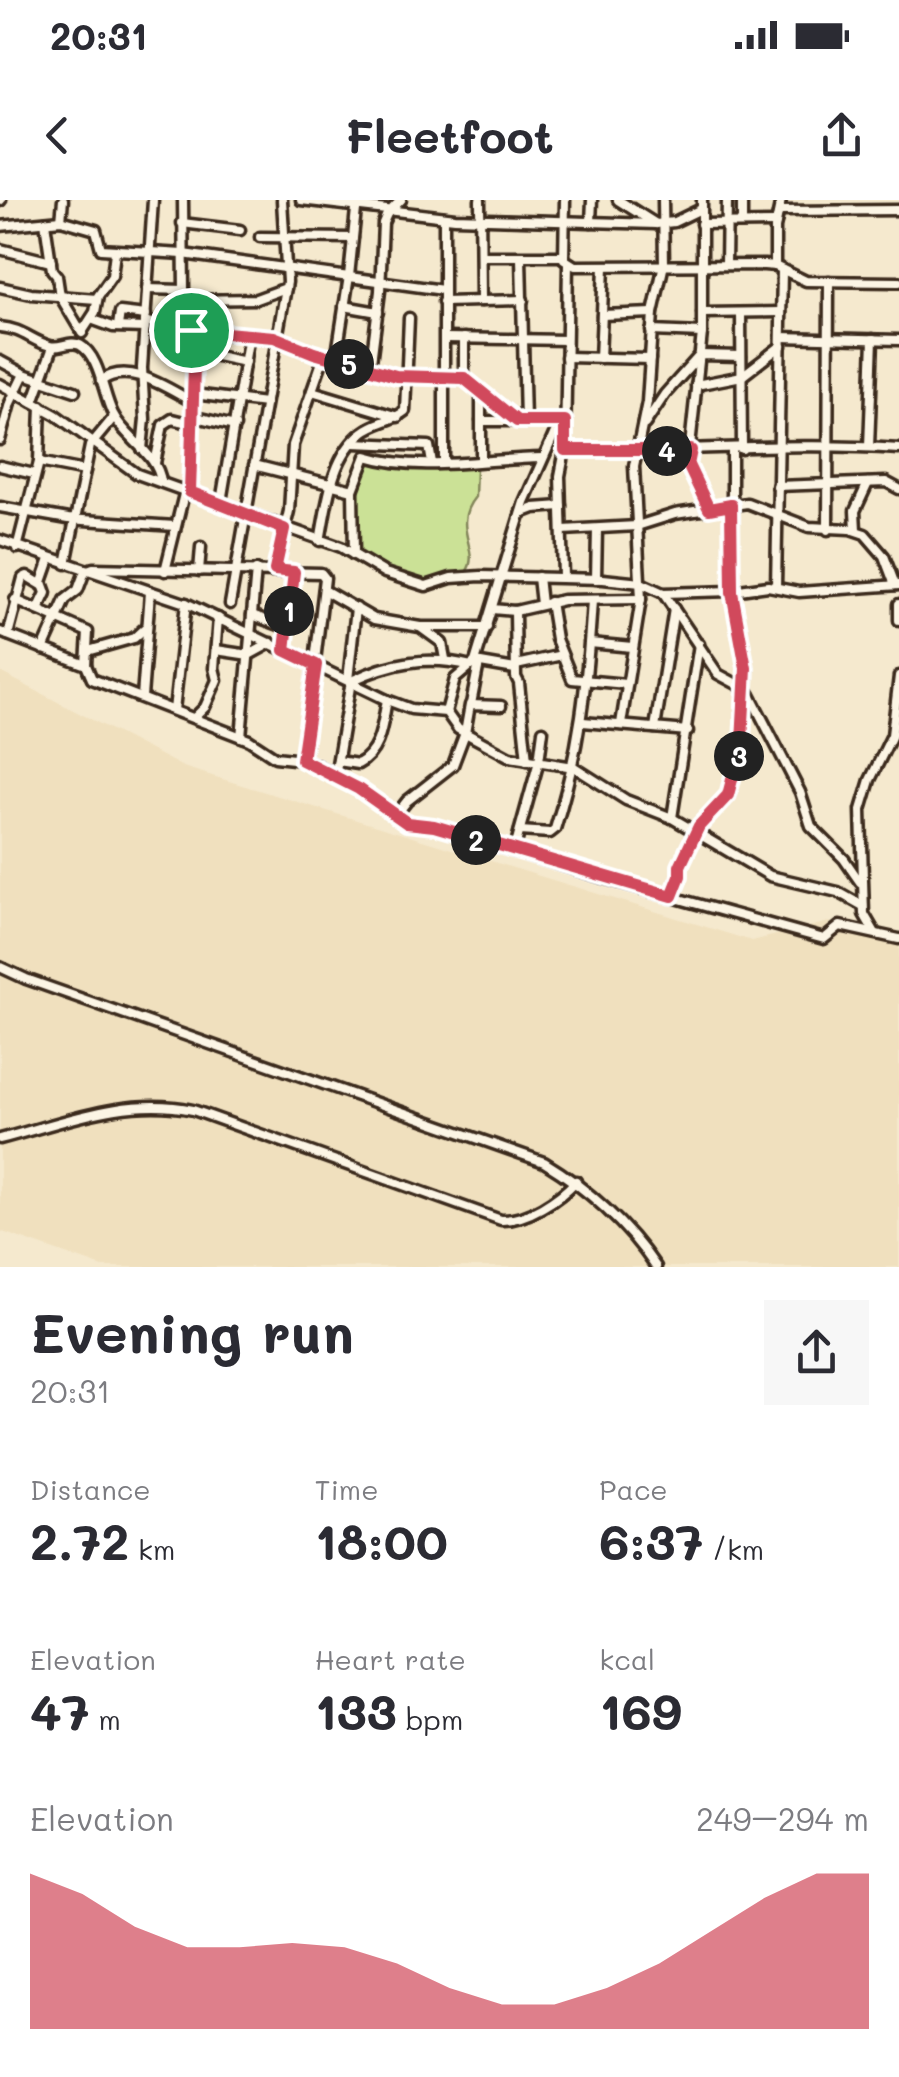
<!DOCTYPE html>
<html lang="en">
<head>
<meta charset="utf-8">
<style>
  body { margin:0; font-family:Mali,sans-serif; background:#f7f7f7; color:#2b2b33; height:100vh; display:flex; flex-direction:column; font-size:38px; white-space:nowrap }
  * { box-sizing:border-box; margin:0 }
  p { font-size:32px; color:#7c7c81 }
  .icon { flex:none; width:55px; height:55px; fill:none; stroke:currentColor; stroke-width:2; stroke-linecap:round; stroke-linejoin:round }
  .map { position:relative; height:1067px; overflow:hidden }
  .details { display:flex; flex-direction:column; background:#fff; flex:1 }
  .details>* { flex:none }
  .pin { position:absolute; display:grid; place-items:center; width:85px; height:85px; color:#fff; margin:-42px; border:5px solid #fff; border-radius:50%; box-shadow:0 2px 10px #0007 }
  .km { position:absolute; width:50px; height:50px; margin:-25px; border-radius:50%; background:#222; color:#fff; font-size:28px; line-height:50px; text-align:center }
  .round { display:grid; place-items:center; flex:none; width:105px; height:105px; border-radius:0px; background:#f7f7f7 }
  .summary { display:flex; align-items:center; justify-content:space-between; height:170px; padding:0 30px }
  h1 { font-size:55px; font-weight:700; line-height:75px }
  .figures { display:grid; grid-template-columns:repeat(3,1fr); gap:15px; height:170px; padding:10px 30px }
  .figures div { display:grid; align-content:center }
  .figures b { font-size:50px; font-weight:700 }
  .figures small { font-size:28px; font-weight:400 }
  .figures p { font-size:28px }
  .chart { height:280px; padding:20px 30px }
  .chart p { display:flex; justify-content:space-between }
  .chart svg { width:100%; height:180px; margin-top:10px; fill:#d1495b; opacity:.7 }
  .status { display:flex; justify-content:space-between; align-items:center; height:70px; padding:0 50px; background:#fff; direction:ltr }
  .status svg { height:28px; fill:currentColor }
  header { display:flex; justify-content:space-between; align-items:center; height:130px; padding:0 30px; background:#fff; font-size:45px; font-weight:700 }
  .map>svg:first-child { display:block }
  .built { fill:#f0e0be }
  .green { fill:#cbe196; stroke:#83865a; stroke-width:2.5 }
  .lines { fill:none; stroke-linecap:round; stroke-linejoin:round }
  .minor-casing { stroke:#3b2a1e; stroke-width:15 }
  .minor { stroke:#fcf5e5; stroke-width:8 }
  .route-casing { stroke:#fff; stroke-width:20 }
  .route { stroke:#d1495b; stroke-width:12 }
</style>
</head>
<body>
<div class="status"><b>20:31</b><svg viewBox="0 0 49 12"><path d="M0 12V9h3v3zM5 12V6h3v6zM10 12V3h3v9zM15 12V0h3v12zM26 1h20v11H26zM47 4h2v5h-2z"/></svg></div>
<header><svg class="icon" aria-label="back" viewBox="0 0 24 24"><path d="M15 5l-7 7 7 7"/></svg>Fleetfoot<svg class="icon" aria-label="share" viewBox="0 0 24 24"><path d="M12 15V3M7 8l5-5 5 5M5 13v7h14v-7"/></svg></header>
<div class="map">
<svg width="899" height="1067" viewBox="0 0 899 1067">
  <rect width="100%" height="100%" fill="#f5e9ce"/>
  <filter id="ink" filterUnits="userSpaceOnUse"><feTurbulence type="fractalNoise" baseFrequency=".01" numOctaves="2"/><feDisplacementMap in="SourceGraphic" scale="20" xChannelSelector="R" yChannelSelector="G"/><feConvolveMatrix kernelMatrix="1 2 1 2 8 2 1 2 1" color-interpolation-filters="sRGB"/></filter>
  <g filter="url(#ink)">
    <path class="built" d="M 0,472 L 183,567 L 752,741 L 829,722 L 899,744 L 899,1067 L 103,1067 L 0,1031 Z"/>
    <path class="green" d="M 370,262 L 476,268 L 475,297 C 450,327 482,351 466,372 C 415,388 406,379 360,357 C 350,333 351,282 370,262 Z"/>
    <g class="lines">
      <g class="minor-casing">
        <g id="minor">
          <path d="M 183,0 L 184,90 L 194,167 L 190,291"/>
          <path d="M 301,0 L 455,18 L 656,24 L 674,22 L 701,9"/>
          <path d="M 480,0 L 481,101"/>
          <path d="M 565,0 L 564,59 L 575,66 L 764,65 L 775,66 L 806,81 L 899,82"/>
          <path d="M 618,0 L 656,24"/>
          <path d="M 702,0 L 702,133 L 688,265 L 709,309"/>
          <path d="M 742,0 L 742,23"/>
          <path d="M 0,1 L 1,0"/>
          <path d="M 780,11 L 899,10"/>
          <path d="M 61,20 L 63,0"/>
          <path d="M 45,22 L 52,70 L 57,76 L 60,96 L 82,133"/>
          <path d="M 591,22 L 592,0"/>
          <path d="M 182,23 L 240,30"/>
          <path d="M 701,24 L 776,23"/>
          <path d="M 0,26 L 61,20 L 96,30 L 101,49 L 183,54 L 443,90"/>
          <path d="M 260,37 L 353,38"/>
          <path d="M 0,49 L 51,62"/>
          <path d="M 482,56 L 564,56"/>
          <path d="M 521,57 L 525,221"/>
          <path d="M 726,64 L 727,0"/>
          <path d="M 775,66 L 775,28 L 781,0"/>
          <path d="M 0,87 L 31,94 L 97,99"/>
          <path d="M 147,89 L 184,90"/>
          <path d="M 187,100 L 256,99 L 286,88"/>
          <path d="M 443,102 L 523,100"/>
          <path d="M 344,106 L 378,112"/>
          <path d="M 702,113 L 781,112"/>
          <path d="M 741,113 L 742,249"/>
          <path d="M 602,115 L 653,113"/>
          <path d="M 91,119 L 113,127 L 145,128"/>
          <path d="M 145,121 L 184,131 L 274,137 L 314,153 L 396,176 L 464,178 L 517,221"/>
          <path d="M 118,126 L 120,112 L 146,115"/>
          <path d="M 0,127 C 23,129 30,140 50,146 C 60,149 70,140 80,145 C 100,156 103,195 113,214 C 125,239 158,253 161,282"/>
          <path d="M 651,131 L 702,133"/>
          <path d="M 82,132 L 95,112 L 98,96 L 112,76 L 115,52"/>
          <path d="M 781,137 L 899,140"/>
          <path d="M 445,138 L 566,140"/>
          <path d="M 193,151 L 245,162"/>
          <path d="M 566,157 L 650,159"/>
          <path d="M 600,158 L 604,67"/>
          <path d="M 336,160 L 349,76 L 357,0"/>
          <path d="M 0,161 L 24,174 L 75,191"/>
          <path d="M 370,170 L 380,91 L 383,23 L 387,14 L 401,0"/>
          <path d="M 464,178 L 464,138"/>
          <path d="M 101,181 C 129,160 168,189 193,202"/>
          <path d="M 0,184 L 56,215 L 137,274 L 341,347 L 385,373 L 426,386 L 451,378 L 481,376 L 603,379 L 641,383 L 663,393 L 732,391 L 768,386 L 799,392 L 899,385"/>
          <path d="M 696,185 L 742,176 L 781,146"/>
          <path d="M 312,191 L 398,217"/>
          <path d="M 194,194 L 265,203"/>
          <path d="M 33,202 L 53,147"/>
          <path d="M 481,221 L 562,221"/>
          <path d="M 645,224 L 665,194 L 700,155 L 741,156"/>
          <path d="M 0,240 L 10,203 L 24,174"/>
          <path d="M 353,243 L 429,246 L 432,263"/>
          <path d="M 869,247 L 873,139"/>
          <path d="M 142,249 L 145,219 L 142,168 L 153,0"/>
          <path d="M 565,250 C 677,253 788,241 899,249"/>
          <path d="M 481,260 L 481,191"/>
          <path d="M 39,262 L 85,271"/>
          <path d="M 155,263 L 163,225 L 172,219 L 184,222 L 200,218 L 235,226"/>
          <path d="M 444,263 L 444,17"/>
          <path d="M 254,265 L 353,290"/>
          <path d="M 0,266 L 34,274"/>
          <path d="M 777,286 L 886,282 L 899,289"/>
          <path d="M 221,302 L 249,135"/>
          <path d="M 0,307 L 68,319 L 175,326"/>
          <path d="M 521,313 L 534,308 L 561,306"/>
          <path d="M 563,330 L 637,326 L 675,314 L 747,303 L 809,327 L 850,329 L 865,334 L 884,356 L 895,385"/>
          <path d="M 828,330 L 829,81"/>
          <path d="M 856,330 L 855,311 L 868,283"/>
          <path d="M 0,340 L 188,404 L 387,500 L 411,509 L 446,512 L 458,529 L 510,557 L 574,567 L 626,600 L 672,618 L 770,676 L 838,692 L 863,706"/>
          <path d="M 320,341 C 327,305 331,256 363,232 C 375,222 393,221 405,211 L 409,118"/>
          <path d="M 17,348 L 39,262 L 41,206"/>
          <path d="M 354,355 L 353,290 L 366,256 C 421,273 485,259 542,258"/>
          <path d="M 66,364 L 90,246 L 114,217"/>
          <path d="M 275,370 L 289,311 L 293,245 L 324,156"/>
          <path d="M 165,371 L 185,290"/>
          <path d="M 199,371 L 201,347"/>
          <path d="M 563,376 L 560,276 L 565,250 L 568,63"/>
          <path d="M 538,377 L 541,404"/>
          <path d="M 596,379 L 597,329"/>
          <path d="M 776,387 L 782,70"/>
          <path d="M 324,390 L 374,419 L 420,427 L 442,443 L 445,459"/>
          <path d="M 663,393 L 718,474 L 746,489 L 750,495 L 800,592 L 811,626 L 844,659 L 860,682"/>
          <path d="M 15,400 L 88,432 L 86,465"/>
          <path d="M 550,402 L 556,439 L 572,479 L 626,484"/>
          <path d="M 230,404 L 287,82 L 282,0"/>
          <path d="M 899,404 L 899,420"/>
          <path d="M 492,409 L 515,411 L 563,400 L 641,399"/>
          <path d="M 38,410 L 46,393 L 42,382 L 50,359"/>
          <path d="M 515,411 L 516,477 L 519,483 L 527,560"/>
          <path d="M 252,415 L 287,428"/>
          <path d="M 420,427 L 487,427"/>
          <path d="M 0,432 L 86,465 L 92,479 L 249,540 L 275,557 L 303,560 L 318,566 L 359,589 L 407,623 L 433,626 L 607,679 L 824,739 L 840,726 L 899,739"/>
          <path d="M 8,435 L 23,378 L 27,376 L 42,385"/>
          <path d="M 590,443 L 632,447"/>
          <path d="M 43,449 L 65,400 L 78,390 L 85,371 L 93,368 L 321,373 L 325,378 L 303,560"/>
          <path d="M 216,450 L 249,455 L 271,443"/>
          <path d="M 285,450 L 293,372"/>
          <path d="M 88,451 L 134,438 L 147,426"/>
          <path d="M 475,462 L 515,469"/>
          <path d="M 516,465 L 562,455"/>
          <path d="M 348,480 L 356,408"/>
          <path d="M 142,497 L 150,392"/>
          <path d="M 471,504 L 479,463"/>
          <path d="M 174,510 L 186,403"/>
          <path d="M 446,512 L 455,479 L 475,462 L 524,302 L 560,221"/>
          <path d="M 195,517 L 205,507 L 217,480 L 214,468 L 218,418"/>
          <path d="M 583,522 L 688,531"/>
          <path d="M 621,524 L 641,399 L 634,266 L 647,202 L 653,113 L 664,64 L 663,0"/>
          <path d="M 655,528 L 674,409"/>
          <path d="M 241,537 L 256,370"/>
          <path d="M 338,561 L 358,564 C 381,552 382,524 387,500"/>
          <path d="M 335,576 L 351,481 C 391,462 428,455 471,466"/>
          <path d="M 396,615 L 407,601 L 453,565 L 465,533 L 470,505 L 501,506"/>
          <path d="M 672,618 L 699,444"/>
          <path d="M 520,631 L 550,633 L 555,629 C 580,549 587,484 592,400"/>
          <path d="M 514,651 L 539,561 L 543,531"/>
          <path d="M 672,695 L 680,676 L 680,666 L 699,626 L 728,595 L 742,541 L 747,469 L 732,391 L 732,250"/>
          <path d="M 875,733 L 864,714 L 861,610 L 870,580 L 892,535 L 899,476"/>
          <path d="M 0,767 L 26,779 L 544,962 C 587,988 628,1025 656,1067"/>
          <path d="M 0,939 C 65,922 126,896 193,910 L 501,1020 C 527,1021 559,999 576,981"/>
        </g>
      </g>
      <use href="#minor" class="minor"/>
    </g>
  </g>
  <g class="lines" filter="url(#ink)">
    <g class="route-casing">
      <path id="route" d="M 191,130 L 274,137 L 314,153 L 396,176 L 464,178 L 517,221 L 565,221 L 565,250 L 691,250 L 688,265 L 709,309 L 731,305 L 732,392 L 746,468 L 742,541 L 728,595 L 699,626 L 680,666 L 680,676 L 672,696 L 434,626 L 407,623 L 359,589 L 302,560 L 316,465 L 285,450 L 294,372 L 275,370 L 284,329 L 190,292 L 194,167 Z"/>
    </g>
    <use href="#route" class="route"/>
  </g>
</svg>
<div class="pin" style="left:191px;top:130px;background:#1e9e55"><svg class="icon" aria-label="arrive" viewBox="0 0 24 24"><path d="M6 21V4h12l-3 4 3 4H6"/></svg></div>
<b class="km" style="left:289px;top:411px">1</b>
<b class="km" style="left:476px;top:640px">2</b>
<b class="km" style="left:739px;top:556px">3</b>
<b class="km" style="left:667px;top:251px">4</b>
<b class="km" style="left:349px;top:164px">5</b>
</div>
<section class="details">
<div class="summary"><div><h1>Evening run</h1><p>20:31</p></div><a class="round"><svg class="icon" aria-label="share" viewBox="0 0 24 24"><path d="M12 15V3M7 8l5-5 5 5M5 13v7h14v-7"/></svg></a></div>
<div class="figures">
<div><p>Distance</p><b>2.72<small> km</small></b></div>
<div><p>Time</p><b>18:00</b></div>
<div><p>Pace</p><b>6:37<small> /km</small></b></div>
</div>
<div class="figures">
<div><p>Elevation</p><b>47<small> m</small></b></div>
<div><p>Heart rate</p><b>133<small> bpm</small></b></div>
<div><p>kcal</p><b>169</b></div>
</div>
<div class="chart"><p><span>Elevation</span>249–294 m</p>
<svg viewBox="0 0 160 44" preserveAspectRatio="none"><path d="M0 44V6L10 11L20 19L30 24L40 24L50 23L60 24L70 28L80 34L90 38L100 38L110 34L120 28L130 20L140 12L150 6L160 6V44z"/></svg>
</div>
</section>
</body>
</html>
